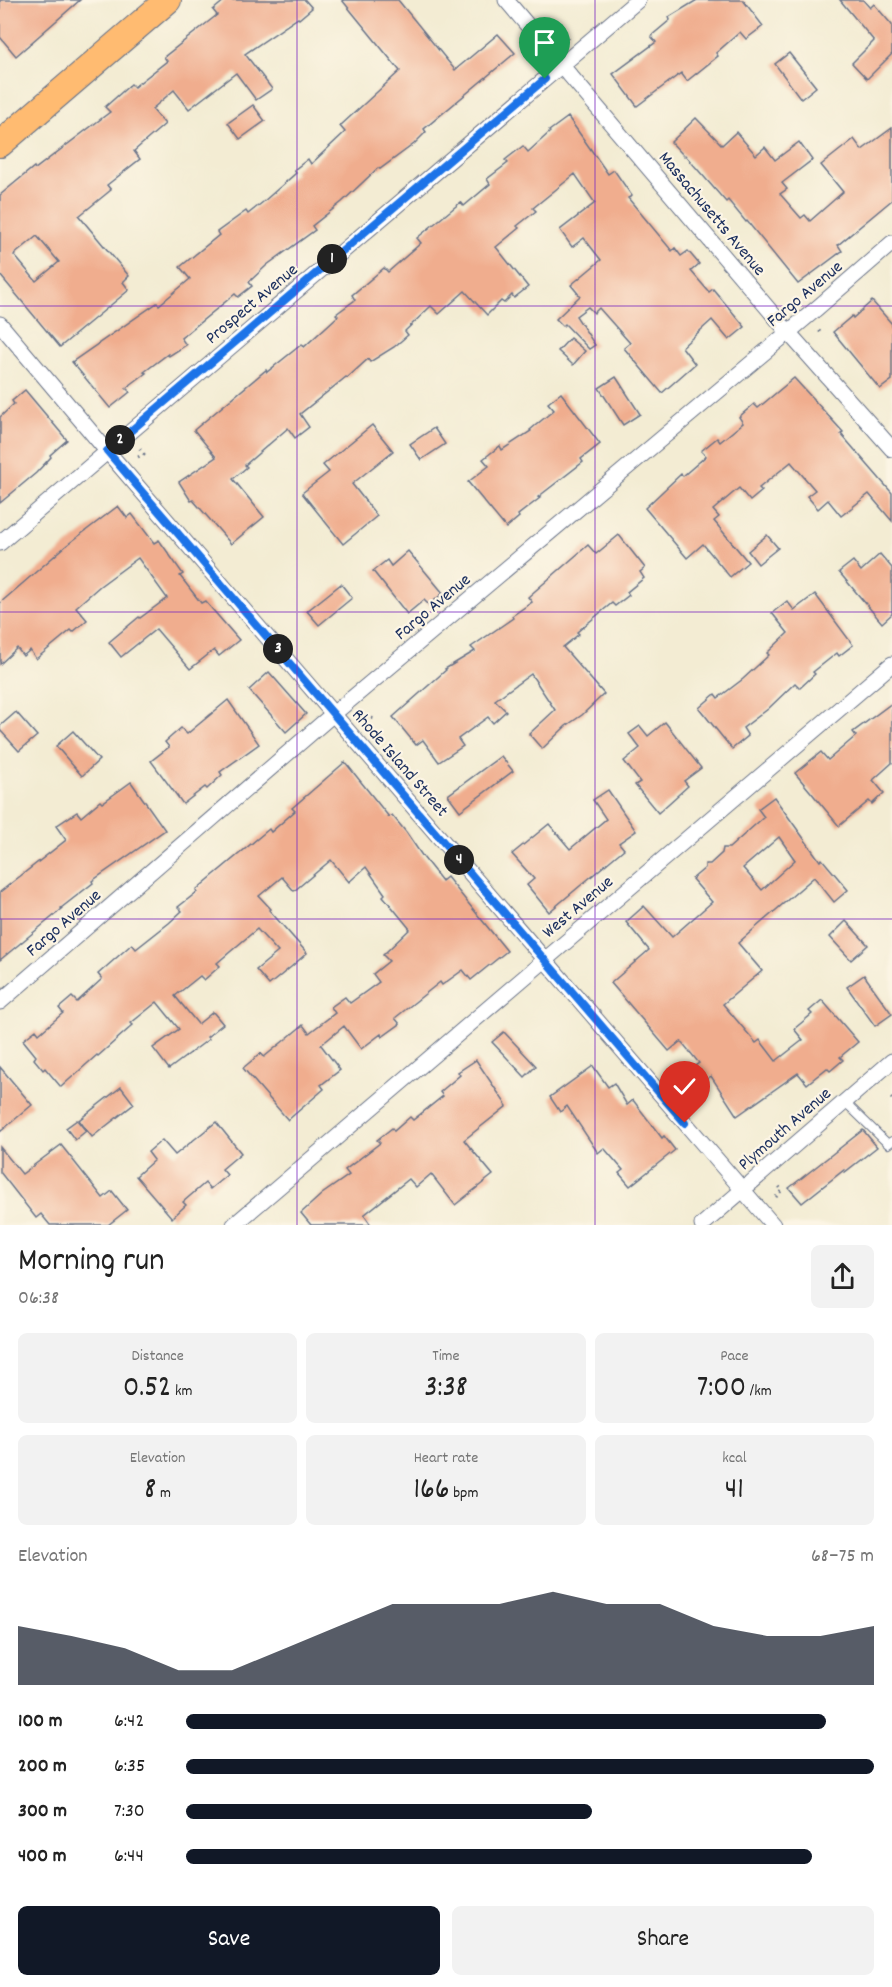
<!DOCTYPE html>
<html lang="en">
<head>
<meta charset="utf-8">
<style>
  body { margin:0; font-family:Dekko,sans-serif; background:#f2f2f2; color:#222; height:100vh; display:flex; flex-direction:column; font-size:22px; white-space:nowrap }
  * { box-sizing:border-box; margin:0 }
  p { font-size:20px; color:#767676 }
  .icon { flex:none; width:33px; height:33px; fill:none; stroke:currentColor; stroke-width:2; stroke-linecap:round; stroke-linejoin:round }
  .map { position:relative; height:1225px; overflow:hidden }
  .sheet { display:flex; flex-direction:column; background:#fff; flex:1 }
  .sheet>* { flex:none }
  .pin { position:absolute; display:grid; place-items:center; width:51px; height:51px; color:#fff; margin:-62px -26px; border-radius:50% 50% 50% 0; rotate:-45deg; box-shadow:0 0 6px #0007 }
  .pin .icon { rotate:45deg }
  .km { position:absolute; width:30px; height:30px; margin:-15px; border-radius:50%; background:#222; color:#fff; font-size:16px; line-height:30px; text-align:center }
  .round { display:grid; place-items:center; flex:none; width:63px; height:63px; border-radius:9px; background:#f2f2f2 }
  .head { display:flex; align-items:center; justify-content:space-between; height:102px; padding:0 18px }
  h1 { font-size:33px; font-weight:600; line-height:45px }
  .figures { display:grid; grid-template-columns:repeat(3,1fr); gap:9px; height:102px; padding:6px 18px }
  .figures div { display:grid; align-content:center; border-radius:9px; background:#f2f2f2; text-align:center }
  .figures b { font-size:30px; font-weight:600 }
  .figures small { font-size:16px; font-weight:400 }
  .figures p { font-size:16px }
  .chart { height:168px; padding:12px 18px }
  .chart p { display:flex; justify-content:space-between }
  .chart svg { width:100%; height:108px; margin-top:6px; fill:#111827; opacity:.7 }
  .button { display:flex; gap:12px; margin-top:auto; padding:12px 18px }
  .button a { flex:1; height:69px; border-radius:9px; background:#111827; color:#fff; font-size:24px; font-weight:600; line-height:69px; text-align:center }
  .button a+a { background:#f2f2f2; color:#222 }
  ul { padding:0 18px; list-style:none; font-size:20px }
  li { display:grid; grid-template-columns:96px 72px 1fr; align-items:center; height:45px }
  li i { height:15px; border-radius:8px; background:#111827 }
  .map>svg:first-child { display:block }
  .building { fill:#f0ad8e; fill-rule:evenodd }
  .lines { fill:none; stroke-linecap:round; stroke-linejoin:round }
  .lane-casing { stroke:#677187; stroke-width:10 }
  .street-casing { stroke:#677187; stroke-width:17 }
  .primary-casing { stroke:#677187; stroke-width:28 }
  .path { stroke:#677187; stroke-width:3; stroke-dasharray:1.5 4.5; stroke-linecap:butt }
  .lane { stroke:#fff; stroke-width:8 }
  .street { stroke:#fff; stroke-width:15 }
  .primary { stroke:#ffbb71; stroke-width:26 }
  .route-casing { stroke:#fff; stroke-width:12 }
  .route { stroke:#1a73e8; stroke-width:8 }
  .grid { fill:none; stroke:#7b2cbf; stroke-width:1.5; stroke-opacity:0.55 }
  .labels { text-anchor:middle; stroke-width:4.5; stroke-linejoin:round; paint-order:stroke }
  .street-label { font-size:18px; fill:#1b2f5e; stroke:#fcf5e5 }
</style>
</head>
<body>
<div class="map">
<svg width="892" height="1225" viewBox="0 0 892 1225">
  <rect width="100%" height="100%" fill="#fcf5e5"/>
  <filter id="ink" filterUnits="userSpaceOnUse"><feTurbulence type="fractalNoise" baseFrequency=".0167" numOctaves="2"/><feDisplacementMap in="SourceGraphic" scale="12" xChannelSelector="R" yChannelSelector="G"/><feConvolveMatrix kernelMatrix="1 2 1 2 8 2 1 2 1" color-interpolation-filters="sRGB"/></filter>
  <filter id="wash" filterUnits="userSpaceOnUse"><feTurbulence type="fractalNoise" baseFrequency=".008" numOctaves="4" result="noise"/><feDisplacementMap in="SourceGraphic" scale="24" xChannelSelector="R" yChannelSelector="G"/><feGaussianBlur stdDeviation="1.35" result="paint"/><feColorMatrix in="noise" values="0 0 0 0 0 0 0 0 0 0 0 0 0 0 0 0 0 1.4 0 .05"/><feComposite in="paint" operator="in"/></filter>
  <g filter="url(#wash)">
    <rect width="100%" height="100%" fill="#f3ecd3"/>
    <g id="blocks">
      <g class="building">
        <path d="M 0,0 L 80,0 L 16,56 L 0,37 Z"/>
        <path d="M 225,0 L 305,0 L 312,8 L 299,19 L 298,18 L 245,54 L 272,89 L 256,100 L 236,73 L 189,109 L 174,90 L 152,109 L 165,124 L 134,151 L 140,159 L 107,185 L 111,190 L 79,216 L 129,276 L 123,282 L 129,290 L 60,347 L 0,275 L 0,195 L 34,167 L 35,169 L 110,112 L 105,107 L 131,84 L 134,87 L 167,61 L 164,57 L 217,15 L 213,10 ZM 37,236 L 59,262 L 36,281 L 14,255 Z"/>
        <path d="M 342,0 L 398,0 L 455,70 L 498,34 L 515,53 L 424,129 L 426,132 L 414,144 L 380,169 L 378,168 L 342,202 L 312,226 L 315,230 L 267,265 L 249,282 L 252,286 L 238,297 L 235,294 L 181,338 L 186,345 L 169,356 L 168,354 L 144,372 L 146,373 L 126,388 L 130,392 L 110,408 L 72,362 L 157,303 L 159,305 L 190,279 L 180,267 L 219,235 L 217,232 L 246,211 L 248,214 L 263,202 L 296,173 L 294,170 L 308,159 L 311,164 L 345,132 L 340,126 L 400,71 Z"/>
        <path d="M 697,0 L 743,0 L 763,26 L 746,39 L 740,32 L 716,53 L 718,56 L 687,81 L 681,73 L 637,106 L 613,74 L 656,42 L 651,36 L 670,20 L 669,17 Z"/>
        <path d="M 840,0 L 863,0 L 870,8 L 874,4 L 892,25 L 892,54 L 867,79 L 852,63 L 874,41 Z"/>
        <path d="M 789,53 L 816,87 L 801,99 L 775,64 Z"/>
        <path d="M 253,105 L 265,121 L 240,139 L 228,123 Z"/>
        <path d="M 568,117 L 608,174 L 614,170 L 632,196 L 628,198 L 672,251 L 675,248 L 681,256 L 688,251 L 699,264 L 691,271 L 709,292 L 713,289 L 745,327 L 729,340 L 712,320 L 682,347 L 695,364 L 662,393 L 624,348 L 630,343 L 599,308 L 594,313 L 588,307 L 576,316 L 595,345 L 589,349 L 565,324 L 563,326 L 556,319 L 580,296 L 571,285 L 601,260 L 584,238 L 572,247 L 560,230 L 595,203 L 575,174 L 533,208 L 536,211 L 517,226 L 519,228 L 496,247 L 528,287 L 514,298 L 512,295 L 504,303 L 501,301 L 487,315 L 465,291 L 439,314 L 431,306 L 405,331 L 408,335 L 394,347 L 370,362 L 368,359 L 347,378 L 346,377 L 300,414 L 309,427 L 295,438 L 288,428 L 245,465 L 247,467 L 233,479 L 264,517 L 231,544 L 193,500 L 191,501 L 179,482 L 216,457 L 194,430 L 266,370 L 267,372 L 302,344 L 304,347 L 338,316 L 336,314 L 355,300 L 352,295 L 384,268 L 388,272 L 421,243 L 417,238 L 461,202 L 464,206 L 490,184 L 487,179 L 508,163 L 505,160 L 523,146 L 528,152 L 550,132 L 549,131 Z"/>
        <path d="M 696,118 L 722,145 L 736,132 L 756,155 L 765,147 L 775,160 L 799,142 L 812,160 L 782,183 L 787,189 L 780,194 L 801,218 L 805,215 L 810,221 L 843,192 L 821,165 L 854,139 L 862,150 L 892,128 L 892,200 L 838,245 L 842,251 L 798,284 L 747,221 L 746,222 L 728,200 L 726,202 L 685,155 L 684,156 L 671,142 Z"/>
        <path d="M 872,301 L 892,324 L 892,380 L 880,389 L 833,332 L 852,316 L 853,318 Z"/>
        <path d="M 570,338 L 585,351 L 573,365 L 558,351 Z"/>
        <path d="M 616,377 L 640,414 L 623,425 L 599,388 Z"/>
        <path d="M 794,378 L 843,432 L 841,434 L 892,493 L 892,521 L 869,494 L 841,516 L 828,500 L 818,509 L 807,496 L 815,490 L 791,462 L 759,488 L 762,491 L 750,501 L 739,488 L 713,510 L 719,517 L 714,521 L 748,562 L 730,577 L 703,544 L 687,558 L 645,508 L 681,474 L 683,476 L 706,456 L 701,451 L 717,438 L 720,442 L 743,423 L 739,417 L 754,404 L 758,408 Z"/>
        <path d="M 25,390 L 67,440 L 50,455 L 51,457 L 36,473 L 0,503 L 0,417 L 14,404 L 12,401 Z"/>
        <path d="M 561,393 L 600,444 L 581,459 L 583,462 L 538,497 L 540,498 L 518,515 L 519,517 L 506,528 L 468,482 L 489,466 L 483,459 L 500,446 L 502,450 L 531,431 L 530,430 L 554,410 L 548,403 Z"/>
        <path d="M 372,425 L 393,451 L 352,484 L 377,516 L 343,544 L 302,493 L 329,472 L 323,465 Z"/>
        <path d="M 434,428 L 445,444 L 421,460 L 410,444 Z"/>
        <path d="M 118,506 L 127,518 L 132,514 L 154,543 L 159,540 L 183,574 L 180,576 L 201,603 L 205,601 L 239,640 L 219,656 L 214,650 L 190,669 L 156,629 L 121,657 L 109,642 L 139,617 L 140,618 L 167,598 L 138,558 L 100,586 L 76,607 L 87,620 L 73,632 L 71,630 L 36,659 L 30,650 L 23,656 L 17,648 L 0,664 L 0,603 L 67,545 Z"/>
        <path d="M 619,535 L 645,568 L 640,572 L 644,578 L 627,592 L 629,595 L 615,606 L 612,603 L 577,632 L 579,634 L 563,647 L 604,694 L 582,715 L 566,726 L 542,749 L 529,734 L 555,710 L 531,674 L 495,700 L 506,711 L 493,723 L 488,717 L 458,739 L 463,746 L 439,762 L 423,740 L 416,745 L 393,717 L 446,670 L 445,669 L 475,651 L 471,647 L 513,618 L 512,616 L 532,602 L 528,597 L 588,545 L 596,554 Z"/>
        <path d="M 767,535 L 778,548 L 758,564 L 748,551 Z"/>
        <path d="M 408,551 L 443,593 L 429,605 L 424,600 L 407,614 L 373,571 L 387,560 L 391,566 Z"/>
        <path d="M 880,554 L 892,568 L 892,614 L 882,623 L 839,572 L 853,561 L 861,571 Z"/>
        <path d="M 341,584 L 352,598 L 319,625 L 307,611 Z"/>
        <path d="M 815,594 L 853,645 L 839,656 L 837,653 L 813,672 L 815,674 L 800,688 L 795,683 L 768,709 L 743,728 L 748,736 L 732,749 L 699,708 L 715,694 L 718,698 L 743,679 L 769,655 L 767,653 L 788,633 L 772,613 L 787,601 L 794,610 Z"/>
        <path d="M 269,672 L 306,714 L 286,732 L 249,690 Z"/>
        <path d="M 228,700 L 259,744 L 220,772 L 222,775 L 207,789 L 205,787 L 183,804 L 151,761 L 169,747 L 165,742 L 181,728 L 187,734 Z"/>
        <path d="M 892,703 L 892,763 L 873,780 L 884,793 L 872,804 L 869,801 L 839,826 L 795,773 L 821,752 L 828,760 L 856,736 L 853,732 Z"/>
        <path d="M 16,712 L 37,736 L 19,751 L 0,730 L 0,726 Z"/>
        <path d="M 665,722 L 701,768 L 684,781 L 688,786 L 658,813 L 635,785 L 640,782 L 624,761 L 640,748 L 629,734 L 640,726 L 648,736 Z"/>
        <path d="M 73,731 L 99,760 L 82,776 L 56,746 Z"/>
        <path d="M 501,756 L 513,771 L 460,811 L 448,795 Z"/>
        <path d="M 345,762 L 389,817 L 392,815 L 406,832 L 423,857 L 442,881 L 447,877 L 507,951 L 471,980 L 463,970 L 442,985 L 440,982 L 395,1018 L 400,1024 L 382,1037 L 381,1034 L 361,1049 L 344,1026 L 321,1045 L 340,1070 L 321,1085 L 324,1089 L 288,1120 L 243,1068 L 261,1053 L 264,1057 L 303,1025 L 309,1033 L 335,1013 L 331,1007 L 345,997 L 350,1003 L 379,982 L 373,974 L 389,961 L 383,955 L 410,929 L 383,896 L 385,894 L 366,867 L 349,882 L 331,860 L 294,891 L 282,877 L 259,896 L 271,909 L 269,910 L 307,953 L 291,967 L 269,985 L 256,970 L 278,952 L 257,929 L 217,963 L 220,966 L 204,980 L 200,976 L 175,996 L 198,1024 L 213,1012 L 223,1024 L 207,1037 L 209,1039 L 169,1069 L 153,1048 L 179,1029 L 157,1002 L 131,1023 L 133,1025 L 98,1056 L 97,1055 L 61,1087 L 45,1068 L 43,1070 L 34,1059 L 36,1056 L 23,1040 L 36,1030 L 39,1034 L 63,1013 L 59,1008 L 72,997 L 77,1002 L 102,979 L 98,974 L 132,944 L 136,949 L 169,923 L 182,911 L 178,907 L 197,892 L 196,890 L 209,879 L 269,829 L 271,832 L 295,811 L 292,808 Z"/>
        <path d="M 131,782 L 165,830 L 92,881 L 93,883 L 61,908 L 62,909 L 0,960 L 0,892 L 66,840 L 56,826 L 77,812 L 81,817 L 100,801 L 102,803 Z"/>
        <path d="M 608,790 L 636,831 L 619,843 L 624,849 L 549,912 L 527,885 L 534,879 L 512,854 L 549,824 L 570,849 L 606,819 L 593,800 Z"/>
        <path d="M 774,797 L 820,861 L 822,859 L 848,890 L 834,902 L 814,877 L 738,943 L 762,971 L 723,1004 L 756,1043 L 760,1040 L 776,1061 L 803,1040 L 794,1029 L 812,1014 L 809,1011 L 822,1000 L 858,1042 L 840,1057 L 843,1060 L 830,1071 L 827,1068 L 807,1084 L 798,1073 L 737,1116 L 711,1076 L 706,1080 L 695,1066 L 699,1063 L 681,1041 L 669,1051 L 611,983 L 649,950 L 626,922 L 644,906 L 672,937 L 712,902 L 692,879 L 705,868 L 705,864 L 710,864 L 722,853 L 723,848 L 729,848 L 764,817 L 758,809 ZM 779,837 L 795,860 L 762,890 L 743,868 Z"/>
        <path d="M 846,921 L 868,945 L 851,960 L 830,937 Z"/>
        <path d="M 864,975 L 892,1014 L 875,1026 L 847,987 Z"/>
        <path d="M 504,1032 L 536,1066 L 525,1077 L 492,1042 Z"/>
        <path d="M 476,1060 L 507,1106 L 464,1140 L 493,1175 L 455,1205 L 431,1174 L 416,1187 L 409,1179 L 364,1215 L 371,1225 L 311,1225 L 301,1213 L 322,1194 L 349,1175 L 345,1170 L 380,1143 L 377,1140 L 392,1128 L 394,1131 L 410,1117 L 413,1120 L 443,1096 L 440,1092 L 460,1075 L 458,1072 Z"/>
        <path d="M 593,1066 L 608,1087 L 614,1083 L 627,1105 L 633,1100 L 662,1138 L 664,1136 L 675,1150 L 630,1186 L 619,1173 L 623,1170 L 604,1148 L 598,1153 L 567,1106 L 560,1112 L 550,1097 Z"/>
        <path d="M 0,1067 L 32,1105 L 0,1132 Z"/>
        <path d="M 121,1087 L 134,1104 L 92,1137 L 79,1120 Z"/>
        <path d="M 77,1120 L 86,1131 L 75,1140 L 66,1128 Z"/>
        <path d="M 216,1122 L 241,1153 L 222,1169 L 227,1175 L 210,1189 L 205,1183 L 183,1202 L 186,1205 L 172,1218 L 136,1176 L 154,1160 L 148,1152 L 162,1140 L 175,1155 Z"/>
        <path d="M 863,1130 L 877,1147 L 845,1172 L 844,1170 L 802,1203 L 789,1188 Z"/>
        <path d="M 61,1145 L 103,1198 L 112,1191 L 127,1210 L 108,1225 L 50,1225 L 41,1214 L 36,1218 L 0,1172 L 0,1147 L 22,1174 Z"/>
      </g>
    </g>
  </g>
  <g filter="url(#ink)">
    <use href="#blocks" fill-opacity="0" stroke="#677187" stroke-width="1.5"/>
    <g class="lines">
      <g class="lane-casing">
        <path id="lane" d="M 845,1102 L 888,1144 L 892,1141"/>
      </g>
      <g class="street-casing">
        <g id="street">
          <path d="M 506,0 L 788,332 L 892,449"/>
          <path d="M 0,324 L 107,451 L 773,1225"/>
          <path d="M 0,543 L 638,0"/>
          <path d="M 0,1002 L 325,721 L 816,309 L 892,243"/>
          <path d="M 234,1225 L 892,664"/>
          <path d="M 702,1225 L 892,1061"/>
        </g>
      </g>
      <g class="primary-casing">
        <path id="primary" d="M 0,144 L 168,0"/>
      </g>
      <g class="path">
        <path d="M 559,39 L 564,34 L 569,40"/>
        <path d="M 789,304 L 793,300 L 797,304"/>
        <path d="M 819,331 L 823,333"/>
        <path d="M 138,457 L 144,454 L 139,448"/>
        <path d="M 366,717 L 376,719"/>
        <path d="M 542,928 L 547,921 L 555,928"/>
        <path d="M 891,1098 L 892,1099"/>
        <path d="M 776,1197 L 782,1190 L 777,1184"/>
      </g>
      <use href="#lane" class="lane"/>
      <use href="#street" class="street"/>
      <use href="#primary" class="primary"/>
    </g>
  </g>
  <g class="lines" filter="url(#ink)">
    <g class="route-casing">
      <path id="route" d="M 545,79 L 107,451 L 685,1123"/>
    </g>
    <use href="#route" class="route"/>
  </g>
  <path class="grid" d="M 297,0 L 297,1225M 595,0 L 595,1225M 0,306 L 892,306M 0,612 L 892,612M 0,919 L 892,919"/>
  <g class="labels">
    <g class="street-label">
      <text transform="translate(713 213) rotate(50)" y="6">Massachusetts Avenue</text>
      <text transform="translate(804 293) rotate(-40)" y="6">Fargo Avenue</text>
      <text transform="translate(251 303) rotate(-40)" y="6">Prospect Avenue</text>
      <text transform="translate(432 606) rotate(-40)" y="6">Fargo Avenue</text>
      <text transform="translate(401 762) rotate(49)" y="6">Rhode Island Street</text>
      <text transform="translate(577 906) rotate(-40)" y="6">West Avenue</text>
      <text transform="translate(63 922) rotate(-41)" y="6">Fargo Avenue</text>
      <text transform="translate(784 1128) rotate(-41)" y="6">Plymouth Avenue</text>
    </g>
  </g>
</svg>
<div class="pin" style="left:545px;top:79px;background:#1e9e55"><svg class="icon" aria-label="arrive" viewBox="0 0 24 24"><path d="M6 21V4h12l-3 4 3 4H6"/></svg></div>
<div class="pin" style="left:685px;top:1123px;background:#d93025"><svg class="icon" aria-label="check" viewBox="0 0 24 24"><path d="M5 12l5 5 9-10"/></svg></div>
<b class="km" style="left:332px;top:259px">1</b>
<b class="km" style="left:120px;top:440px">2</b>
<b class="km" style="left:278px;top:649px">3</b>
<b class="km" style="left:459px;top:860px">4</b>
</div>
<section class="sheet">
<div class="head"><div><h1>Morning run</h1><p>06:38</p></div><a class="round"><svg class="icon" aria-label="share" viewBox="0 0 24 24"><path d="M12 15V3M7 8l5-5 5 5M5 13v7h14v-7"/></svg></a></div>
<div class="figures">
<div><p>Distance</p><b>0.52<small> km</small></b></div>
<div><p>Time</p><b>3:38</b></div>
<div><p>Pace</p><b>7:00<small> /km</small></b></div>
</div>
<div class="figures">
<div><p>Elevation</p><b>8<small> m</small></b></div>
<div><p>Heart rate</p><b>166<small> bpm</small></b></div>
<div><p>kcal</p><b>41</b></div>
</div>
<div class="chart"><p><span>Elevation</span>68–75 m</p>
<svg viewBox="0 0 160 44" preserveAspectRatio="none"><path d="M0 44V20L10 24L20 29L30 38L40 38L50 29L60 20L70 11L80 11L90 11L100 6L110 11L120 11L130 20L140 24L150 24L160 20V44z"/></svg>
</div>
<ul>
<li><b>100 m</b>6:42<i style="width:93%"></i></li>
<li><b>200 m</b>6:35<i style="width:100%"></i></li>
<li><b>300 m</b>7:30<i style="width:59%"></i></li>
<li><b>400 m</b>6:44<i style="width:91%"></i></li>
</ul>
<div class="button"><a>Save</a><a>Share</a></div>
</section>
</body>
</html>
